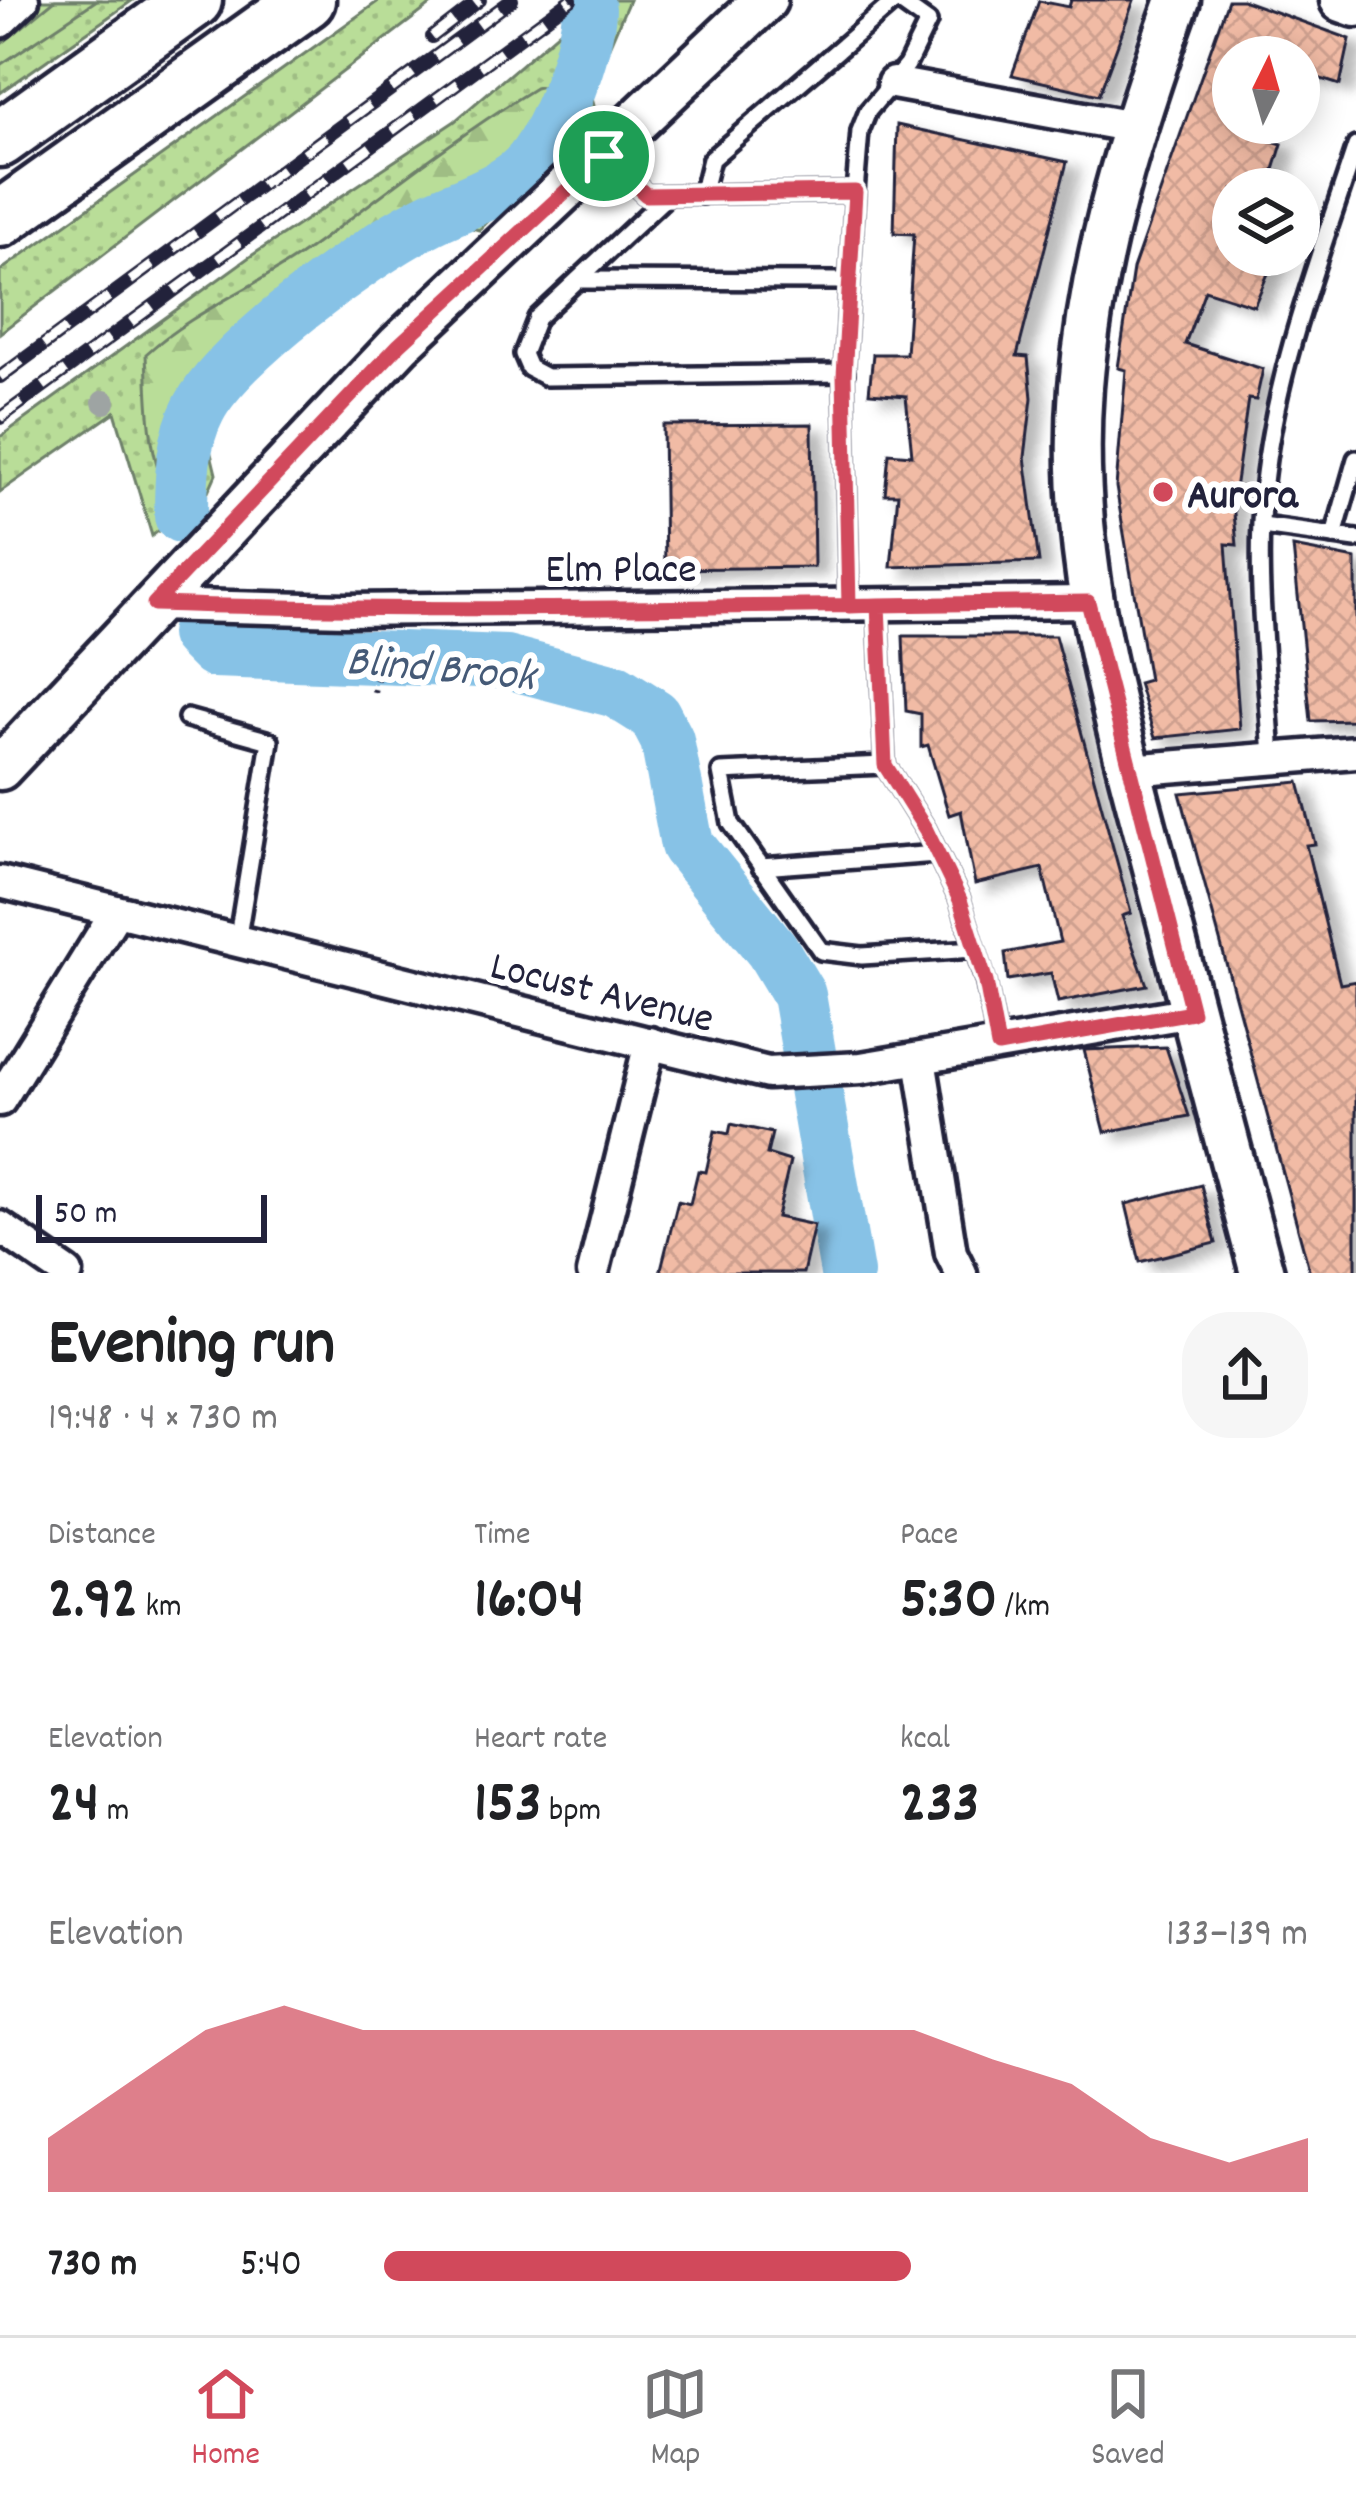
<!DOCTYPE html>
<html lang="en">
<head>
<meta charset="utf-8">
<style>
  body { margin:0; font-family:Dekko,sans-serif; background:#f6f6f6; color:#202124; height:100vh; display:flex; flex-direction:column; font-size:45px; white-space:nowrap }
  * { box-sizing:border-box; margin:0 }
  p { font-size:39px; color:#757577 }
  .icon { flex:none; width:66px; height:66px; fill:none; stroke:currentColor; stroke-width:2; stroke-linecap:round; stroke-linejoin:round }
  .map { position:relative; height:1273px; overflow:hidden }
  .side { display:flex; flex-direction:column; background:#fff; flex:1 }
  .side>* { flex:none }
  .needle { width:78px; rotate:5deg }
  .fabs { position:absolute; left:1212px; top:36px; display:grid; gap:24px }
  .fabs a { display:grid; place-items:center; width:108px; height:108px; border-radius:50%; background:#fff; box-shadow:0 6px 30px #0003; font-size:60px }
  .scale { position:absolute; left:36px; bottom:30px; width:231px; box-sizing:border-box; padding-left:12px; border:6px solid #22223b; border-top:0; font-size:33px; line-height:42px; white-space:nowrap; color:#22223b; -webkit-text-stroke:9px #fff; paint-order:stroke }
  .pin { position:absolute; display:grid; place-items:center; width:102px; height:102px; color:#fff; margin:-51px; border:6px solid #fff; border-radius:50%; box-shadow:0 3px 12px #0007 }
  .round { display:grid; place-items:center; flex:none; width:126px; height:126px; border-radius:48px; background:#f6f6f6 }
  .overview { display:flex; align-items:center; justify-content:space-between; height:204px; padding:0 48px }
  h1 { font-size:66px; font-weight:700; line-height:90px }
  .metrics { display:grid; grid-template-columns:repeat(3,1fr); gap:18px; height:204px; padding:12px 48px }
  .metrics div { display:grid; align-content:center }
  .metrics b { font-size:60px; font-weight:700 }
  .metrics small { font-size:33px; font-weight:400 }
  .metrics p { font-size:33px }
  .chart { height:336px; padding:24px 48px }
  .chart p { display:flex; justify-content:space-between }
  .chart svg { width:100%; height:216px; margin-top:12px; fill:#d1495b; opacity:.7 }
  ul { padding:0 48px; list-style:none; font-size:39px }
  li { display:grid; grid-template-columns:192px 144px 1fr; align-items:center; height:90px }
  li i { height:30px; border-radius:15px; background:#d1495b }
  .menu { display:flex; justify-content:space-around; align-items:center; height:168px; border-top:3px solid #e0e0e0; background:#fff; font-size:33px; color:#757577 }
  .menu a { display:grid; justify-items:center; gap:6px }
  .menu .selected { color:#d1495b }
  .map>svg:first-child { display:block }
  .grass { fill:url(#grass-dots); stroke:#6e806a; stroke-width:3 }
  .forest { fill:url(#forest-firs); stroke:#6e806a; stroke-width:3 }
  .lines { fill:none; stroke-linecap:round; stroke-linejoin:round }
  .river { stroke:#87c2e6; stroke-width:54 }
  .building { fill:url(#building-cross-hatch); stroke:#22223b; stroke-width:3; filter:url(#shadow) }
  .lane-casing { stroke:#22223b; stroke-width:24 }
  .street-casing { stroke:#22223b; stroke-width:39 }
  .secondary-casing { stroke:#22223b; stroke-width:51 }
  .highway-casing { stroke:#22223b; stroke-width:63 }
  .path { stroke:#22223b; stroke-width:6; stroke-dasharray:3 9; stroke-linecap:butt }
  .lane { stroke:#fff; stroke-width:15 }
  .street { stroke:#fff; stroke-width:30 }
  .secondary { stroke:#fff; stroke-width:42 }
  .highway { stroke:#fff; stroke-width:54 }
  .rail-casing { stroke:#22223b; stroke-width:14 }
  .rail { stroke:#fff; stroke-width:9; stroke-dasharray:27; stroke-linecap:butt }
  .tree { fill:#9ea4a3 }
  .route-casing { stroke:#fff; stroke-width:24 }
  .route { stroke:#d1495b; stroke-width:15 }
  .poi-dot { fill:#d1495b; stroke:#fff; stroke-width:4.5 }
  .labels { text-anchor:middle; stroke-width:12; stroke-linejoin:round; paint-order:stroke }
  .poi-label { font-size:42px; font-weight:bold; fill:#22223b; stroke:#fff; text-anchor:start }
  .street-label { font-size:42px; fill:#22223b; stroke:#fff }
  .water-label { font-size:45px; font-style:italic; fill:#455a77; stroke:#fff }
</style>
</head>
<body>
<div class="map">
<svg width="1356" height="1273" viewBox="0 0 1356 1273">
  <defs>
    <pattern id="grass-dots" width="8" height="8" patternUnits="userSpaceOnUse" patternTransform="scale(3)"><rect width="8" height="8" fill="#b9dd98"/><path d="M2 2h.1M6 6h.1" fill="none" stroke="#9fbd84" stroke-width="1.8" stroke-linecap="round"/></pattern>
    <pattern id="forest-firs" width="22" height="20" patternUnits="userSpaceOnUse" patternTransform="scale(3)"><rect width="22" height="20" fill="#b9dd98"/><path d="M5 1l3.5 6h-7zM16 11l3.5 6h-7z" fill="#9fbd84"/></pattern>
    <pattern id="building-cross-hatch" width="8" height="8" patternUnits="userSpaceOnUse" patternTransform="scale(3)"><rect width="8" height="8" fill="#f1bba5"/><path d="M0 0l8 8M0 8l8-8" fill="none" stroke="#cea08f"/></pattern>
    <filter id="shadow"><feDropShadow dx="13" dy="8" stdDeviation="6" flood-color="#0004"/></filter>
  </defs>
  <rect width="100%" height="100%" fill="#fff"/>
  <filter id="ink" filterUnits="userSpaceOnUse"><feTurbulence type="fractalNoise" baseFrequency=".00833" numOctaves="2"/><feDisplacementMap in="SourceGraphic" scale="24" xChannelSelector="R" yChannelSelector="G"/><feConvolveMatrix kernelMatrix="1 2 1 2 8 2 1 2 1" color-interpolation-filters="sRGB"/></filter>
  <g filter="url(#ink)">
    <g class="grass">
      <path d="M 39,0 L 133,0 L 0,93 L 0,34 Z"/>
      <path d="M 380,0 L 437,0 L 0,333 L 0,271 Z"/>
      <path d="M 596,0 L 629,0 L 590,91 L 597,117 L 479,230 L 445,220 L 276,352 L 233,393 L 209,445 L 216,474 L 208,492 L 152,536 L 115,412 L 0,492 L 0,437 L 248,258 L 455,121 Z"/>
    </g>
    <g class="forest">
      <path d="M 55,0 L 97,0 L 0,65 L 0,45 Z"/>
      <path d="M 548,85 L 580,103 L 578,119 L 496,201 L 429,225 L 263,353 L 223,389 L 212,439 L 190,464 L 193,485 L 175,505 C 147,466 148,400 146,354 C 195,309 262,285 316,244 C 389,190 458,135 535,88 Z"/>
    </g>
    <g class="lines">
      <g class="river">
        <path d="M 181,516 C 181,480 182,441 199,409 C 228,352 363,254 422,223 C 454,205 500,194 526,168 C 553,142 589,46 589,9"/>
        <path d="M 197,634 L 214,651 L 506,662 L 616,691 L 654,715 L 667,740 L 687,845 L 772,950 L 799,995 L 847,1273"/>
      </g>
    </g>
    <g class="building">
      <path d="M 1071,0 L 1134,0 L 1099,95 L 1012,75 L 1039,1 L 1069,7 Z"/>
      <path d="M 1228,0 L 1242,0 L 1350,39 L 1340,85 L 1299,72 L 1299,57 L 1233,57 L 1233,123 L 1257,123 L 1253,135 L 1282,144 L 1268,189 L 1233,189 L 1233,255 L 1276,255 L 1254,306 L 1205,290 L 1185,344 L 1263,369 L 1256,400 L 1248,399 L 1233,503 L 1237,545 L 1226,544 L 1240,729 L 1155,738 L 1138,683 L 1149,680 L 1116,487 L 1126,370 L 1118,368 L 1133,269 Z"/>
      <path d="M 897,125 L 1067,162 L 1017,356 L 1028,357 L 1032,398 L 1025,457 L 1039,562 L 891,567 L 898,494 L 885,494 L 889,453 L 912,455 L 906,396 L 869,393 L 873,354 L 906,354 L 914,234 L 894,233 Z"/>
      <path d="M 812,424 L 814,567 L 665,569 L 663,425 Z"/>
      <path d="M 1293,547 L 1356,559 L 1356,720 L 1311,721 Z"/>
      <path d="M 903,636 L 1055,636 L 1131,913 L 1122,916 L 1147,985 L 1058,1002 L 1051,973 L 1008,980 L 1005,953 L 1060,942 L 1042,868 L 975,884 L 961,811 L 949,815 L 928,745 L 921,747 L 921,714 L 906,711 Z"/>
      <path d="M 1299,782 L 1315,844 L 1306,845 L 1340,984 L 1356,981 L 1356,1273 L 1310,1273 L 1180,793 Z"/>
      <path d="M 1166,1047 L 1189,1116 L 1105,1132 L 1084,1050 Z"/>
      <path d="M 731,1124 L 772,1133 L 767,1154 L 790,1161 L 777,1217 L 814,1225 L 803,1273 L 660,1273 L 678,1201 L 690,1204 L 698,1171 L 706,1172 L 715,1131 L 729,1134 Z"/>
      <path d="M 1201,1185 L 1216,1243 L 1140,1262 L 1126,1204 Z"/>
    </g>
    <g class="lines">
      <g class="lane-casing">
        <g id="lane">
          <path d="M 604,156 L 646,195 L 855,192 L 844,376 L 849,606"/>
          <path d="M 855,192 L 860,131 L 868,111 L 907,65 L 928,22 L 897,0"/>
          <path d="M 668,195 L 537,318 L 523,354 L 529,368 L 546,377 L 845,373"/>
          <path d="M 702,195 L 711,159 L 896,0"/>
          <path d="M 578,280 L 849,281"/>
          <path d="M 1262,526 L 1356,539"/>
          <path d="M 1334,536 L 1356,459"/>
          <path d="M 878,605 L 885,765 L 926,830 L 960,900 L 986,983 L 998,1045"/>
          <path d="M 187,718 L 270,741 L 237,942"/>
          <path d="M 1272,759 C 1267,665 1253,568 1265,474 C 1279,361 1321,253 1356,146"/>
          <path d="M 885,765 L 721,772 L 731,823 L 821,951 L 862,956 L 975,949"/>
          <path d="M 761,867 L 937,854"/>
        </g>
      </g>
      <g class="street-casing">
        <g id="street">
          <path d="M 0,22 L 23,0"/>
          <path d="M 893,83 L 1133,127"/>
          <path d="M 154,605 L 345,610 L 1088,602"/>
          <path d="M 1129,770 L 1356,752"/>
          <path d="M 0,882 L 768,1073 L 861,1068 L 1192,1012"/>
          <path d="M 920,1059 L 951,1253 L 961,1273"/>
          <path d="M 0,1100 L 116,912"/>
          <path d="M 0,1227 L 67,1273"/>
          <path d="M 593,1273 L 650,1043"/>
        </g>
      </g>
      <g class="secondary-casing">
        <g id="secondary">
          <path d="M 1178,0 C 1133,126 1092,252 1081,387 C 1068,555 1111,699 1153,860 C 1189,998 1225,1135 1262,1273"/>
          <path d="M 1342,0 L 1356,5"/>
          <path d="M 0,768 L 399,345 L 765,0"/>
        </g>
      </g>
      <g class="highway-casing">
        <g id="highway">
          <path d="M 0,139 L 194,0"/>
          <path d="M 0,219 L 307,0"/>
        </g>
      </g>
      <path class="path" d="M 374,692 L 386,637"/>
      <use href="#lane" class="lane"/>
      <use href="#street" class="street"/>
      <use href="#secondary" class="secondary"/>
      <use href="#highway" class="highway"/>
      <g class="rail-casing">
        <g id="rail">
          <path d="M 432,37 L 480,0"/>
          <path d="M 0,377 L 512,0"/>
          <path d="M 0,418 L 571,0"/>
        </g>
      </g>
      <use href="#rail" class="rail"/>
    </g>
    <circle class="tree" cx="104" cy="402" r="12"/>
  </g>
  <g class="lines" filter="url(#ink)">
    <g class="route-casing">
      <path id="route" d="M 604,156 L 646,195 L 855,192 L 844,376 L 849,606 L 878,605 L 885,765 L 926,830 L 960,900 L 986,982 L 998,1046 L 1192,1012 L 1088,602 L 878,605 C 637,608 395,612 154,604 L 399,345 L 604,156"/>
    </g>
    <use href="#route" class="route"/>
  </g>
  <circle class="poi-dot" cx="1163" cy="492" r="12"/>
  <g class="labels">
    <g class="poi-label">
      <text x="1187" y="507">Aurora</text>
    </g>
    <g class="street-label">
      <text x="621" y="581">Elm Place</text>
      <text transform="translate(603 989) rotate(14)" y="15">Locust Avenue</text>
    </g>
    <g class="water-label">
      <text transform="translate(441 665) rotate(5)" y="16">Blind Brook</text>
    </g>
  </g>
</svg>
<div class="fabs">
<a><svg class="needle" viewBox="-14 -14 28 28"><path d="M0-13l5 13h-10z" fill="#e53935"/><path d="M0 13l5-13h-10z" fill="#757577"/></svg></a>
<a><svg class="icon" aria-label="layers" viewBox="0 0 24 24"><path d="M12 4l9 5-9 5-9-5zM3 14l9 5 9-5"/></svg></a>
</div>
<div class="scale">50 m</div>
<div class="pin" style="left:604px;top:156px;background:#1e9e55"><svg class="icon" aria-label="arrive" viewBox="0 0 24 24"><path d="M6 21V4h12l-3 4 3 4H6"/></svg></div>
</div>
<section class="side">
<div class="overview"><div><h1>Evening run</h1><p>19:48 · 4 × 730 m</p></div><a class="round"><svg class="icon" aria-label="share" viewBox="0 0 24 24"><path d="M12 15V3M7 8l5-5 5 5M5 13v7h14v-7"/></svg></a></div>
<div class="metrics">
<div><p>Distance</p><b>2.92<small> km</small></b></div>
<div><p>Time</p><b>16:04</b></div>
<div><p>Pace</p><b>5:30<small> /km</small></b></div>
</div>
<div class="metrics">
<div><p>Elevation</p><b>24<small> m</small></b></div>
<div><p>Heart rate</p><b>153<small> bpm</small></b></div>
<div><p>kcal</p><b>233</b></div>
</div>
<div class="chart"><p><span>Elevation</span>133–139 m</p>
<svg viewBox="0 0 160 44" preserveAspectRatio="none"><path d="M0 44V33L10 22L20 11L30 6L40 11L50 11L60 11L70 11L80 11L90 11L100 11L110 11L120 17L130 22L140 33L150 38L160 33V44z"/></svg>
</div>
<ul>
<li><b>730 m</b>5:40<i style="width:57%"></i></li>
</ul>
</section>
<nav class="menu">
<a class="selected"><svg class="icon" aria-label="home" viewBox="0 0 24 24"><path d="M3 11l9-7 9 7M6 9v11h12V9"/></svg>Home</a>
<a><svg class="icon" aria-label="map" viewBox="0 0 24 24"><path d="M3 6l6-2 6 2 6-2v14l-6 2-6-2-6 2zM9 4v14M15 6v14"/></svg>Map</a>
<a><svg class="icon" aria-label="saved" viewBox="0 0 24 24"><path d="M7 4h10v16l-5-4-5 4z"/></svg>Saved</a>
</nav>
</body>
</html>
